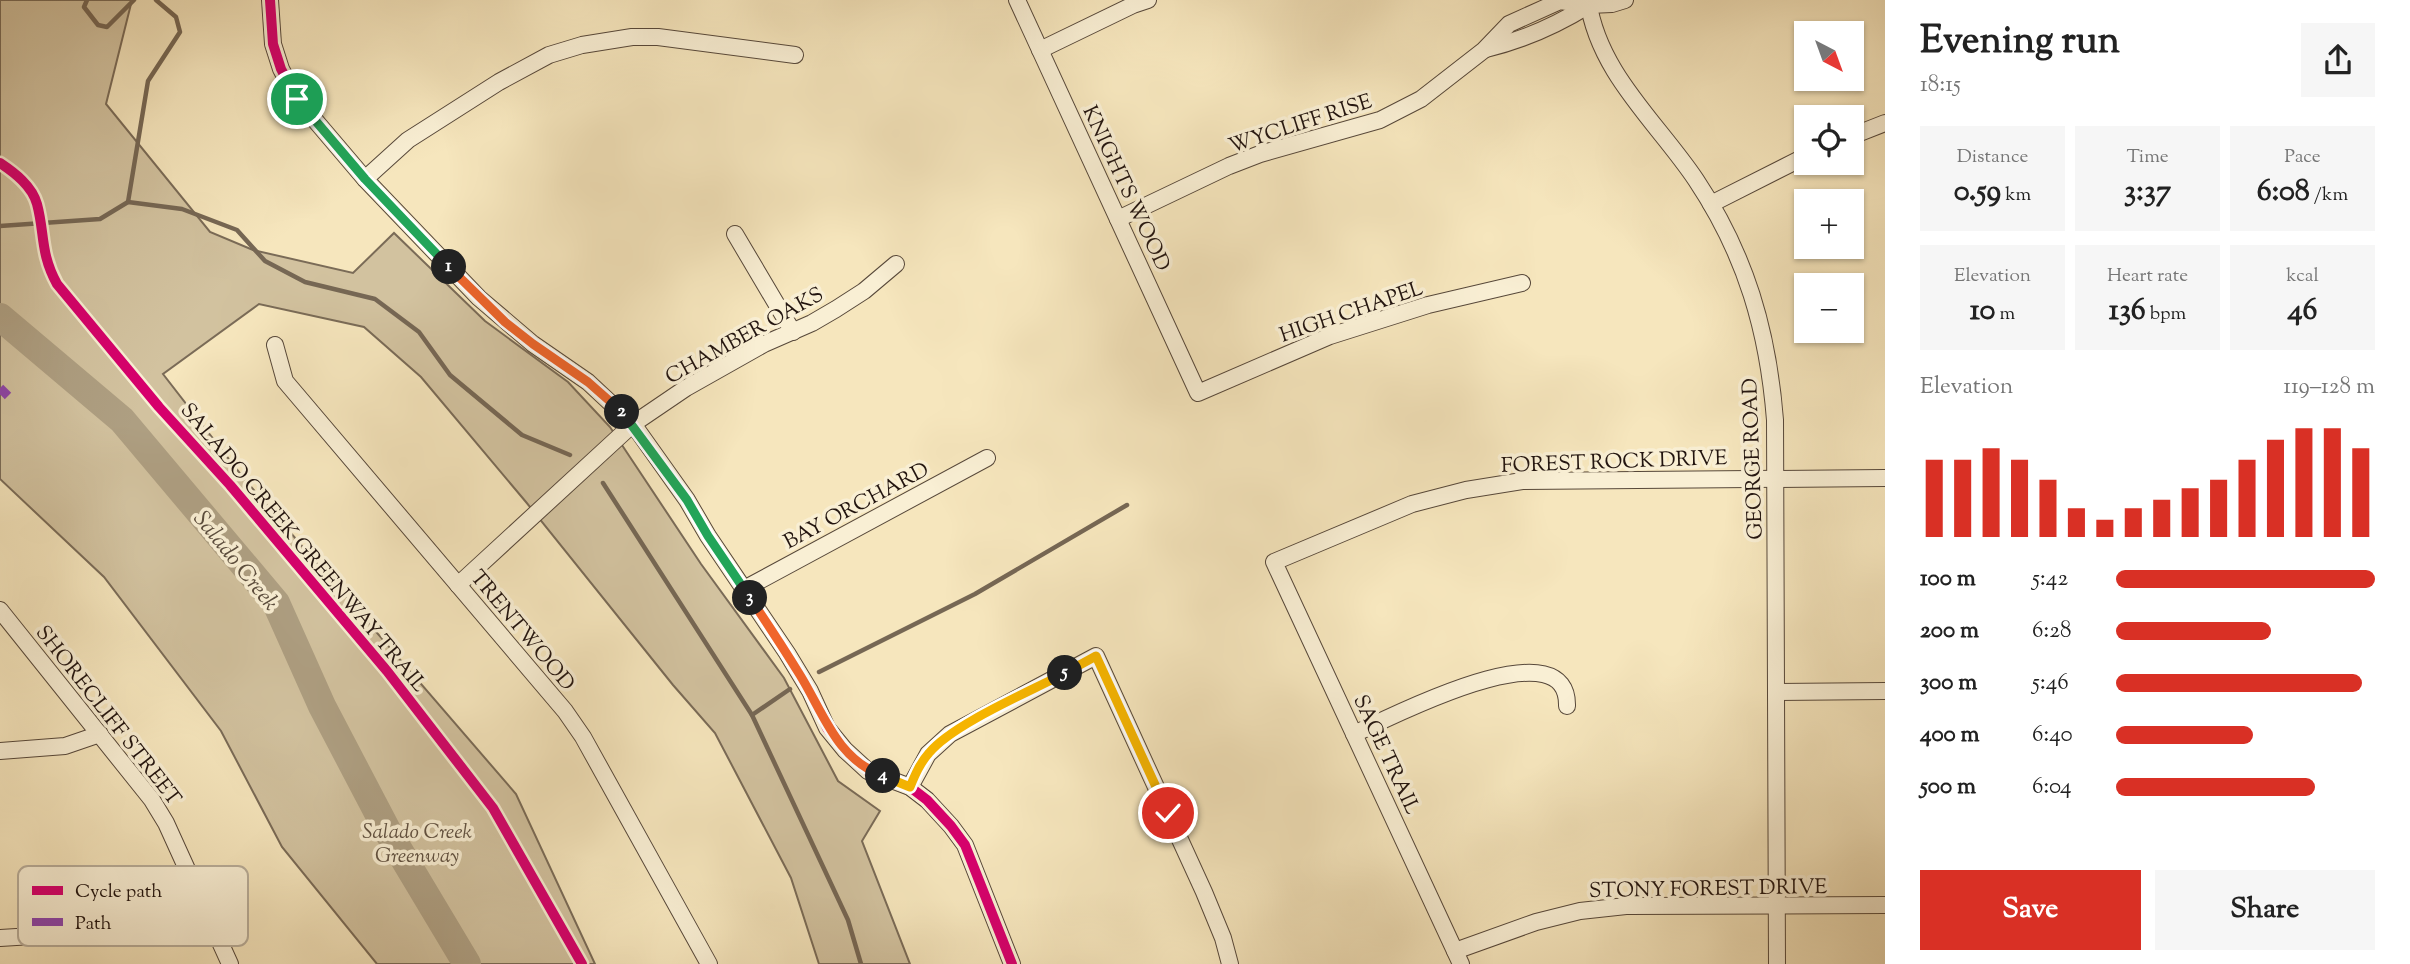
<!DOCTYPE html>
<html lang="en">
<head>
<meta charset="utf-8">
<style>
  body { margin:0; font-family:"Sorts Mill Goudy",serif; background:#f6f6f6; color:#222; height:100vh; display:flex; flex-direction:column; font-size:26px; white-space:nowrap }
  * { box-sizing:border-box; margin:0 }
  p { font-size:23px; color:#767676 }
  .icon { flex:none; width:38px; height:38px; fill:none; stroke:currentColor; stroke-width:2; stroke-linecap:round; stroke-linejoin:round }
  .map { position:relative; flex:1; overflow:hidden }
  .drawer { display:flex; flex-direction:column; background:#fff; width:525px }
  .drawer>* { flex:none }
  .needle { width:46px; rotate:139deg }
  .tools { position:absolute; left:1794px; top:21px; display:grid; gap:14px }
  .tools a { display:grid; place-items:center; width:70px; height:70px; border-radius:0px; background:#fff; box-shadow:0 2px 5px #0004; font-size:35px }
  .pin { position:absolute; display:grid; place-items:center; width:60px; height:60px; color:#fff; margin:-30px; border:4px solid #fff; border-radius:50%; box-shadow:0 2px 7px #0007 }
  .km { position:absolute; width:35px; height:35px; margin:-18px; border-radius:50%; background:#222; color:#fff; font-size:19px; line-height:35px; text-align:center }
  .round { display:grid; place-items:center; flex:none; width:74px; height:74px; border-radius:0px; background:#f6f6f6 }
  .summary { display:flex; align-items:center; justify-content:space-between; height:119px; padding:0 35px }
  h1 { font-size:38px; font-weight:700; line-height:52px }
  .metrics { display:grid; grid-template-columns:repeat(3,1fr); gap:10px; height:119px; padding:7px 35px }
  .metrics div { display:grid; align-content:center; border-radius:0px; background:#f6f6f6; text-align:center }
  .metrics b { font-size:30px; font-weight:700 }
  .metrics small { font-size:19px; font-weight:400 }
  .metrics p { font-size:19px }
  .chart { height:196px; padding:14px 35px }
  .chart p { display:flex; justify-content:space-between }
  .chart svg { width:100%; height:126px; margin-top:7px; stroke:#d93025; stroke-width:6 }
  .primary-button { display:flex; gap:14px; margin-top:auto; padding:14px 35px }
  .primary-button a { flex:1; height:80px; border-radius:0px; background:#d93025; color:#fff; font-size:28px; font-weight:700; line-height:80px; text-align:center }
  .primary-button a+a { background:#f6f6f6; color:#222 }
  ul { padding:0 35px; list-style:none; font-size:23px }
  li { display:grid; grid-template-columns:112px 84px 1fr; align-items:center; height:52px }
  li i { height:18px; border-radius:9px; background:#d93025 }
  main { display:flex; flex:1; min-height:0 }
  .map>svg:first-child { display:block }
  .green { fill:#d2c29f; stroke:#7a6b57; stroke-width:2 }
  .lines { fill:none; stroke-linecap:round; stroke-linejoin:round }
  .stream { stroke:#766754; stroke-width:4.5 }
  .river { stroke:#ae9f82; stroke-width:28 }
  .minor-casing { stroke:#57483a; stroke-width:18 }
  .minor { stroke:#f9efd4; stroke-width:16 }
  .quiet { stroke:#8e44ad; stroke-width:9; stroke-dasharray:18 9; stroke-linecap:butt }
  .cycleway-casing { stroke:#f9efd4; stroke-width:15 }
  .cycleway { stroke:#d6006c; stroke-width:10 }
  .split-1-casing { stroke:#fff; stroke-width:14 }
  .split-2-casing { stroke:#fff; stroke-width:14 }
  .split-3-casing { stroke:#fff; stroke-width:14 }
  .split-4-casing { stroke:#fff; stroke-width:14 }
  .split-5-casing { stroke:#fff; stroke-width:14 }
  .split-6-casing { stroke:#fff; stroke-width:14 }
  .split-1 { stroke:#22a559; stroke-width:9 }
  .split-2 { stroke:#f0652b; stroke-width:9 }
  .split-3 { stroke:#22a559; stroke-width:9 }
  .split-4 { stroke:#f0652b; stroke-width:9 }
  .split-5 { stroke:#f5b400; stroke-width:9 }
  .split-6 { stroke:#f5b400; stroke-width:9 }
  .labels { text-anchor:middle; stroke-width:7; stroke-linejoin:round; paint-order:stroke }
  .street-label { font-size:21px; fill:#22140f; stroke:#f9efd4 }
  .park-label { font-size:21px; font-style:italic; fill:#605141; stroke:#f9efd4 }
  .water-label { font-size:23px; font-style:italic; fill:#5a4c3d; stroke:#f9efd4 }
  .key { fill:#f9efd4; stroke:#b8ad99; stroke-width:2 }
  .key-label { font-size:19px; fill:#22140f }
</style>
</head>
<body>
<main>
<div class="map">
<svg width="1885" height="964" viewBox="0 0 1885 964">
  <rect width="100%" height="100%" fill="#f6e6bd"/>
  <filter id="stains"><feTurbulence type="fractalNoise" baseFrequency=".00286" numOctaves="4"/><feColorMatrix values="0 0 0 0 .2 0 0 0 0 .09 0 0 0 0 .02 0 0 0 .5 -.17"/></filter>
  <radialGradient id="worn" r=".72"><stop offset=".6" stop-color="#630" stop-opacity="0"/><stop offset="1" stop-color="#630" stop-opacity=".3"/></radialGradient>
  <path class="green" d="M 0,0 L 132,0 L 106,104 L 210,232 L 253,250 L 353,273 L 394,233 L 485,321 L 568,382 L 610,427 L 701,564 L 784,678 L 838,781 L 880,811 L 862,841 L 910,964 L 819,964 L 791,878 L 715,733 L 673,685 L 526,502 L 421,377 L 364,327 L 259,304 L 163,374 L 246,481 L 516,794 L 595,964 L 377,964 L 282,847 L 221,731 L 104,577 L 0,479 Z"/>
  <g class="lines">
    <g class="stream">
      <path d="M 87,0 L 84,7 L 98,25 L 107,27 L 134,0"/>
      <path d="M 128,202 L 148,81 L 180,32 L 176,17 L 156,0"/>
      <path d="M 0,226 L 100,219 L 128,202 L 182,209 L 237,230 L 265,261 L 305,282 L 375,299 L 419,332 L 450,375 L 522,435 L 570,455"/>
      <path d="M 603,483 L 752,715 L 848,920 L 861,964"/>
      <path d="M 819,672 L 975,594 L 1127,505"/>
      <path d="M 752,715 L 790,689"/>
    </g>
    <path class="river" d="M 0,317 L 122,420 L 276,603 L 322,706 L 388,832 L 467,964"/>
    <g class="minor-casing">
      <g id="minor">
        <path d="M 270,0 L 273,44 L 281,69 L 297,99 L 365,179 L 479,298 L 533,344 L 588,382 L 633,424 L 687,500 L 708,536 L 787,653 L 810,691 L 827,728 L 845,750 L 868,771 L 910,787 L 927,800 L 951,826 L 965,845 L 1012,964"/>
        <path d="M 1017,0 L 1198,393 L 1330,336 L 1428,305 L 1522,283"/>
        <path d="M 1588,0 C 1598,73 1658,123 1696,180 C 1746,255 1768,331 1775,420 L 1777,964"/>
        <path d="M 1486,49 C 1523,40 1557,25 1589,5"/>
        <path d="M 1040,50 L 1133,5 L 1148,0"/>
        <path d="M 1852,136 L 1885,123"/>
        <path d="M 365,179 L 408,140 L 499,82 L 549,55 L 582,45 L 632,37 L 658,37 L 795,55"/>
        <path d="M 1711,204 L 1806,156"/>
        <path d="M 1118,219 L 1229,166 L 1260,154 L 1380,120 L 1421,99 L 1484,50 L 1509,24 L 1560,1 L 1589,5 L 1612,4 L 1625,0"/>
        <path d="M 735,234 L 793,332"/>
        <path d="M 275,345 L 285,381 L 565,711 L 583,737 L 709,964"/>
        <path d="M 458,585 L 633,424 L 686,388 L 764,344 L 812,323 L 836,309 L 864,291 L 896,264"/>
        <path d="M 744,589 L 987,458"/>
        <path d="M 0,610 L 152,800 L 166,823 L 230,964"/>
        <path d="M 1777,692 L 1885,691"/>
        <path d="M 1354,734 C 1385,720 1569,623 1567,706"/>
        <path d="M 0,751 L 65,746 L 100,734"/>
        <path d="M 910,787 L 928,754 L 950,734 L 1096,656 L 1204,892 L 1223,938 L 1230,964"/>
        <path d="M 0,938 L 212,925"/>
        <path d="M 1455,951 L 1536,922 L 1580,911 L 1626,906 L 1885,905"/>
        <path d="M 1461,964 L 1274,562 L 1412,504 L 1466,490 L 1522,481 L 1885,478"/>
      </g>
    </g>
    <use href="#minor" class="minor"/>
    <path class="quiet" d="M 0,388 L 8,396"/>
    <g class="cycleway-casing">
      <g id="cycleway">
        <path d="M 270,0 L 273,44 L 281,69 L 297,99 L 365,179 L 479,298 L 533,344 L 588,382 L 633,424 L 687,500 L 708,536 L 787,653 L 810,691 L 827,728 L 845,750 L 868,771 L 910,787 L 927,800 L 951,826 L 965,845 L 1012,964"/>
        <path d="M 0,163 C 15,173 32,186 37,204 C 45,234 40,253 57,284 L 159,407 L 230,485 L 387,671 L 493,808 L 582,964"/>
      </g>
    </g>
    <use href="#cycleway" class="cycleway"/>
  </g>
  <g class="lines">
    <g class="split-1-casing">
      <path id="split-1" d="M 297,99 L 365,179 L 449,267"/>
    </g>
    <g class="split-2-casing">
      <path id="split-2" d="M 449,267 L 505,322 L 533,344 L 588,382 L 622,412"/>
    </g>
    <g class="split-3-casing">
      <path id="split-3" d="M 622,412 L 687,500 L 708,536 L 750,598"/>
    </g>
    <g class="split-4-casing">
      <path id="split-4" d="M 750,598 C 767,623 784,649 800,675 C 824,714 836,758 883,776"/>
    </g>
    <g class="split-5-casing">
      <path id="split-5" d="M 883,776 L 910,787 C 915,775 920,763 929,753 C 953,724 1029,692 1065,673"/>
    </g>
    <g class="split-6-casing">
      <path id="split-6" d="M 1065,673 L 1096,656 L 1168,813"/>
    </g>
    <use href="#split-1" class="split-1"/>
    <use href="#split-2" class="split-2"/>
    <use href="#split-3" class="split-3"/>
    <use href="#split-4" class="split-4"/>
    <use href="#split-5" class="split-5"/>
    <use href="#split-6" class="split-6"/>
  </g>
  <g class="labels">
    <g class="street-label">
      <text transform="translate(1300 123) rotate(-18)" y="7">WYCLIFF RISE</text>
      <text transform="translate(1127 188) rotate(65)" y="7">KNIGHTS WOOD</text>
      <text transform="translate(1351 311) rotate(-19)" y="7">HIGH CHAPEL</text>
      <text transform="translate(744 335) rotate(-29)" y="7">CHAMBER OAKS</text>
      <text transform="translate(1752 459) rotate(-92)" y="7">GEORGE ROAD</text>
      <text transform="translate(1614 461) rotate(-2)" y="7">FOREST ROCK DRIVE</text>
      <text transform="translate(856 505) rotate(-28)" y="7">BAY ORCHARD</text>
      <text transform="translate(304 547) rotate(50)" y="7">SALADO CREEK GREENWAY TRAIL</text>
      <text transform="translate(523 630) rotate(50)" y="7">TRENTWOOD</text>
      <text transform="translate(109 715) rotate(52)" y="7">SHORECLIFF STREET</text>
      <text transform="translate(1387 754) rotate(65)" y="7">SAGE TRAIL</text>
      <text transform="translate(1708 888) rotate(-1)" y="7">STONY FOREST DRIVE</text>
    </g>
    <g class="park-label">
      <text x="417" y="838">Salado Creek<tspan x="417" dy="24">Greenway</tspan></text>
    </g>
    <g class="water-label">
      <text transform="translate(237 560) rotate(51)" y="8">Salado Creek</text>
    </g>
  </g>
  <rect x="18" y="866" width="230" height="80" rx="10" class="key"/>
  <rect x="32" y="886" width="31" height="9" fill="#d6006c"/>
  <rect x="32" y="918" width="31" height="8" fill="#8e44ad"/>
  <g class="key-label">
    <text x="75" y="897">Cycle path</text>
    <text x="75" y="929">Path</text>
  </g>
  <rect width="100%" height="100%" filter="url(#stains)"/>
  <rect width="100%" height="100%" fill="url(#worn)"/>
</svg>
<div class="tools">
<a><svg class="needle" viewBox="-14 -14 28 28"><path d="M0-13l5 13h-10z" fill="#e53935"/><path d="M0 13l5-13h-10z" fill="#767676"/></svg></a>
<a><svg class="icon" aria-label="locate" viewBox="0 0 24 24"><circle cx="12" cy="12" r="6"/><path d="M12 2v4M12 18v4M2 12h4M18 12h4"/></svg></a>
<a>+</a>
<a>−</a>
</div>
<div class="pin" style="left:297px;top:99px;background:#1e9e55"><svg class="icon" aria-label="arrive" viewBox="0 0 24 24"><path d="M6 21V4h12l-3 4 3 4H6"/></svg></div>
<div class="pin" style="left:1168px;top:813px;background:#d93025"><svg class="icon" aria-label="check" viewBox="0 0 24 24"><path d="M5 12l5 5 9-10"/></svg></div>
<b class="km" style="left:449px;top:267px">1</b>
<b class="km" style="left:622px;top:412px">2</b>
<b class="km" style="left:750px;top:598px">3</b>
<b class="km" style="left:883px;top:776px">4</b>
<b class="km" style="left:1065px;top:673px">5</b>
</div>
<section class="drawer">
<div class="summary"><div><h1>Evening run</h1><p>18:15</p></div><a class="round"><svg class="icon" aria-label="share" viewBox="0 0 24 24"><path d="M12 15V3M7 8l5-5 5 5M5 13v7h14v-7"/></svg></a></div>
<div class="metrics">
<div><p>Distance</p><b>0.59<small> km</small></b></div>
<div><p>Time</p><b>3:37</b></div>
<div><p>Pace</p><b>6:08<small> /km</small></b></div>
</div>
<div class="metrics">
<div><p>Elevation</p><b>10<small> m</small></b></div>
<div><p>Heart rate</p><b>136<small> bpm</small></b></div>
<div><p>kcal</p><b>46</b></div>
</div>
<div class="chart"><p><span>Elevation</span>119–128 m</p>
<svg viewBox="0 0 160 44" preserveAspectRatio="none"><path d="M5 44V17M15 44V17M25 44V13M35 44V17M45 44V24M55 44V34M65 44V38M75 44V34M85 44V31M95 44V27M105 44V24M115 44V17M125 44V10M135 44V6M145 44V6M155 44V13"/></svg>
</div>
<ul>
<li><b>100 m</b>5:42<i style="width:100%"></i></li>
<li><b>200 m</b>6:28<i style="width:60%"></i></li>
<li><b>300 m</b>5:46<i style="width:95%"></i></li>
<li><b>400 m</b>6:40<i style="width:53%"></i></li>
<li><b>500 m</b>6:04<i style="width:77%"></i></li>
</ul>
<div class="primary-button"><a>Save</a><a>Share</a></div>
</section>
</main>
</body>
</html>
